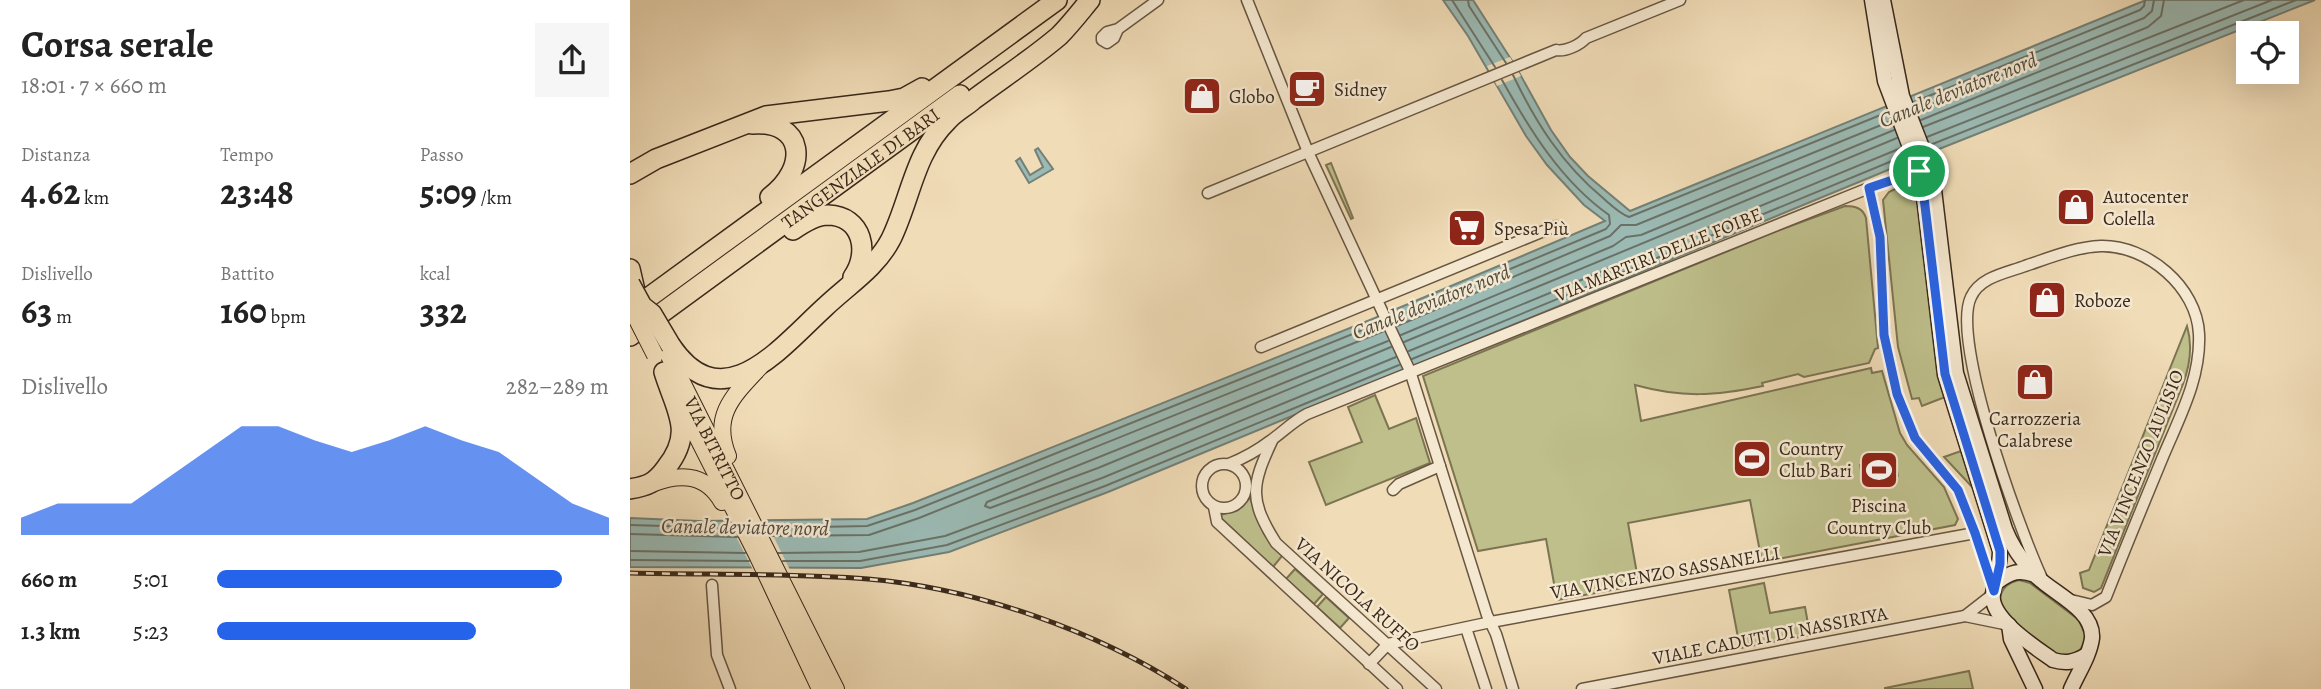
<!DOCTYPE html>
<html lang="it">
<head>
<meta charset="utf-8">
<style>
  body { margin:0; font-family:Alegreya,serif; background:#f6f6f6; color:#222; height:100vh; display:flex; flex-direction:column; font-size:26px; white-space:nowrap }
  * { box-sizing:border-box; margin:0 }
  p { font-size:23px; color:#767676 }
  .icon { flex:none; width:38px; height:38px; fill:none; stroke:currentColor; stroke-width:2; stroke-linecap:round; stroke-linejoin:round }
  .map { position:relative; flex:1; overflow:hidden }
  .side { display:flex; flex-direction:column; background:#fff; width:630px }
  .side>* { flex:none }
  .tools { position:absolute; left:1606px; top:21px; display:grid; gap:14px }
  .tools a { display:grid; place-items:center; width:63px; height:63px; border-radius:0px; background:#fff; box-shadow:0 7px 28px #0002; font-size:35px }
  .pin { position:absolute; display:grid; place-items:center; width:60px; height:60px; color:#fff; margin:-30px; border:4px solid #fff; border-radius:50%; box-shadow:0 2px 7px #0007 }
  .round { display:grid; place-items:center; flex:none; width:74px; height:74px; border-radius:0px; background:#f6f6f6 }
  .overview { display:flex; align-items:center; justify-content:space-between; height:119px; padding:0 21px }
  h1 { font-size:38px; font-weight:600; line-height:52px }
  .figures { display:grid; grid-template-columns:repeat(3,1fr); gap:10px; height:119px; padding:7px 21px }
  .figures div { display:grid; align-content:center }
  .figures b { font-size:35px; font-weight:600 }
  .figures small { font-size:19px; font-weight:400 }
  .figures p { font-size:19px }
  .chart { height:196px; padding:14px 21px }
  .chart p { display:flex; justify-content:space-between }
  .chart svg { width:100%; height:126px; margin-top:7px; fill:#2563eb; opacity:.7 }
  ul { padding:0 21px; list-style:none; font-size:23px }
  li { display:grid; grid-template-columns:112px 84px 1fr; align-items:center; height:52px }
  li i { height:18px; border-radius:9px; background:#2563eb }
  main { display:flex; flex:1; min-height:0 }
  .map>svg:first-child { display:block }
  .green { fill:#bebf8b; stroke:#7c7453; stroke-width:2 }
  .water { fill:#9bbab4; stroke:#748077; stroke-width:2 }
  .pier { fill:#f0dcb7 }
  .lines { fill:none; stroke-linecap:round; stroke-linejoin:round }
  .shore { stroke:#6a7268; stroke-width:2 }
  .street-casing { stroke:#685642; stroke-width:13 }
  .secondary-casing { stroke:#3a291b; stroke-width:17 }
  .primary-casing { stroke:#3a291b; stroke-width:18 }
  .highway-casing { stroke:#3a291b; stroke-width:22 }
  .street { stroke:#f5e8d0; stroke-width:10 }
  .secondary { stroke:#f5e8d0; stroke-width:14 }
  .primary { stroke:#f0dcb7; stroke-width:16 }
  .highway { stroke:#f0dcb7; stroke-width:19 }
  .rail-casing { stroke:#3a291b; stroke-width:5 }
  .rail { stroke:#f5e8d0; stroke-width:2.5; stroke-dasharray:8; stroke-linecap:butt }
  .primary-bridge-casing { stroke:#3a291b; stroke-width:18; stroke-linecap:butt }
  .highway-bridge-casing { stroke:#3a291b; stroke-width:22; stroke-linecap:butt }
  .primary-bridge { stroke:#f0dcb7; stroke-width:16 }
  .highway-bridge { stroke:#f0dcb7; stroke-width:19 }
  .route-casing { stroke:#fff; stroke-width:14 }
  .route { stroke:#2563eb; stroke-width:9 }
  .labels { text-anchor:middle; stroke-width:5; stroke-linejoin:round; paint-order:stroke }
  .poi-label { font-size:19px; fill:#3a291b; stroke:#f5e8d0; text-anchor:start }
  .street-label { font-size:19px; fill:#3a291b; stroke:#f5e8d0 }
  .water-label { font-size:21px; font-style:italic; fill:#524d41; stroke:#f5e8d0 }
</style>
</head>
<body>
<main>
<section class="side">
<div class="overview"><div><h1>Corsa serale</h1><p>18:01 · 7 × 660 m</p></div><a class="round"><svg class="icon" aria-label="share" viewBox="0 0 24 24"><path d="M12 15V3M7 8l5-5 5 5M5 13v7h14v-7"/></svg></a></div>
<div class="figures">
<div><p>Distanza</p><b>4.62<small> km</small></b></div>
<div><p>Tempo</p><b>23:48</b></div>
<div><p>Passo</p><b>5:09<small> /km</small></b></div>
</div>
<div class="figures">
<div><p>Dislivello</p><b>63<small> m</small></b></div>
<div><p>Battito</p><b>160<small> bpm</small></b></div>
<div><p>kcal</p><b>332</b></div>
</div>
<div class="chart"><p><span>Dislivello</span>282–289 m</p>
<svg viewBox="0 0 160 44" preserveAspectRatio="none"><path d="M0 44V38L10 33L20 33L30 33L40 24L50 15L60 6L70 6L80 11L90 15L100 11L110 6L120 11L130 15L140 24L150 33L160 38V44z"/></svg>
</div>
<ul>
<li><b>660 m</b>5:01<i style="width:88%"></i></li>
<li><b>1.3 km</b>5:23<i style="width:66%"></i></li>
</ul>
</section>
<div class="map">
<svg width="1691" height="689" viewBox="0 0 1691 689">
  <rect width="100%" height="100%" fill="#f0dcb7"/>
  <filter id="stains"><feTurbulence type="fractalNoise" baseFrequency=".00286" numOctaves="4"/><feColorMatrix values="0 0 0 0 .2 0 0 0 0 .09 0 0 0 0 .02 0 0 0 .5 -.17"/></filter>
  <radialGradient id="worn" r=".72"><stop offset=".6" stop-color="#630" stop-opacity="0"/><stop offset="1" stop-color="#630" stop-opacity=".3"/></radialGradient>
  <g class="green">
    <path d="M 701,163 L 723,218 L 721,219 L 696,165 Z"/>
    <path d="M 1271,186 L 1282,187 L 1287,193 L 1315,397 L 1292,406 L 1289,398 L 1282,399 L 1268,347 L 1253,200 L 1259,192 Z"/>
    <path d="M 1215,206 C 1225,206 1233,208 1236,218 L 1248,348 L 1245,349 L 1239,363 L 1174,377 L 1168,374 L 1132,383 L 1133,386 C 1085,396 1052,398 1005,385 L 1011,421 L 1241,368 L 1242,373 L 1252,371 L 1270,433 L 1277,445 L 1314,487 L 1328,519 L 1325,525 L 1132,562 L 1120,500 L 998,523 L 1009,585 L 927,600 L 916,539 L 848,551 L 793,376 L 1142,233 Z"/>
    <path d="M 1557,326 C 1563,346 1560,365 1553,384 L 1471,588 L 1464,592 L 1453,588 L 1450,573 L 1459,570 Z"/>
    <path d="M 745,395 L 759,429 L 786,418 L 800,463 L 696,505 L 679,462 L 732,442 L 718,407 Z"/>
    <path d="M 1331,451 L 1344,489 L 1314,457 Z"/>
    <path d="M 620,498 L 634,534 L 652,556 L 643,567 L 591,518 L 590,515 L 608,510 Z"/>
    <path d="M 665,569 L 693,594 L 684,604 L 656,579 Z"/>
    <path d="M 1389,580 L 1400,583 L 1449,620 L 1456,637 C 1453,646 1450,654 1439,656 C 1435,657 1427,655 1424,653 C 1414,648 1382,625 1376,617 C 1364,602 1370,584 1389,580 Z"/>
    <path d="M 1134,583 L 1140,613 L 1175,607 L 1180,635 L 1110,648 L 1099,590 Z"/>
    <path d="M 696,597 L 719,618 L 710,628 L 687,607 Z"/>
    <path d="M 1339,671 L 1343,689 L 1255,689 L 1255,688 Z"/>
  </g>
  <g class="water">
    <path d="M 813,0 L 843,0 L 886,67 L 921,130 L 940,157 L 958,176 L 1000,211 L 1516,0 L 1685,0 L 1304,151 L 478,492 L 319,552 L 231,568 L 0,567 L 0,518 L 69,521 L 237,519 L 283,503 L 745,318 L 975,221 L 954,205 L 917,165 L 896,136 L 838,36 Z"/>
    <path d="M 408,148 L 423,169 L 399,183 L 386,161 L 390,158 L 400,175 L 413,167 L 405,150 Z"/>
    <path d="M 1265,459 L 1268,476 L 1233,482 L 1230,465 Z"/>
  </g>
  <g class="pier">
    <path d="M 880,57 L 891,76 L 867,86 L 857,66 Z"/>
    <path d="M 96,517 L 134,517 L 161,572 L 124,572 Z"/>
  </g>
  <g class="lines">
    <g class="shore">
      <path d="M 822,0 L 865,67"/>
      <path d="M 838,0 L 839,6 L 876,63"/>
      <path d="M 883,75 C 906,123 932,164 973,198 C 981,205 989,213 999,217 L 1258,112"/>
      <path d="M 1284,102 L 1510,10 L 1514,6 L 1515,0"/>
      <path d="M 1287,110 L 1514,18 L 1522,11 L 1524,0"/>
      <path d="M 1291,120 L 1518,27 L 1531,16 L 1534,0"/>
      <path d="M 1293,127 L 1614,0"/>
      <path d="M 1297,137 L 1642,0"/>
      <path d="M 1300,145 L 1666,0"/>
      <path d="M 763,318 L 976,229 L 980,224 L 979,215 C 931,181 900,130 872,80"/>
      <path d="M 767,326 L 980,236 L 991,225 L 1006,225 L 1261,121"/>
      <path d="M 771,335 L 983,246 L 996,237 L 1011,235 L 1264,130"/>
      <path d="M 758,341 L 357,502 L 355,506 L 360,508 L 468,468 L 761,347"/>
      <path d="M 774,342 L 1267,138"/>
      <path d="M 779,351 L 1271,148"/>
      <path d="M 782,359 L 1274,156"/>
      <path d="M 0,525 L 102,528"/>
      <path d="M 136,528 L 237,526 L 285,510 L 750,323"/>
      <path d="M 0,534 L 107,537"/>
      <path d="M 140,536 L 239,535 L 289,518 L 754,331"/>
      <path d="M 0,551 L 115,553"/>
      <path d="M 148,553 L 229,552 L 315,536 L 472,478 L 766,357"/>
      <path d="M 0,560 L 119,561"/>
      <path d="M 153,561 L 230,561 L 317,545 L 475,486 L 769,365"/>
    </g>
    <g class="street-casing">
      <g id="street">
        <path d="M 617,0 L 678,152 L 780,371 L 857,615 L 866,634 L 883,689"/>
        <path d="M 488,29 L 477,32 L 472,37 L 472,40 L 477,43 L 484,38 L 488,29 L 528,0"/>
        <path d="M 1239,188 L 1250,237 L 1254,335 L 1267,394 L 1285,438 L 1328,490 L 1345,533 L 1364,591"/>
        <path d="M 578,193 L 926,50 C 935,52 950,45 956,38 L 1050,0"/>
        <path d="M 631,347 L 926,226"/>
        <path d="M 642,441 C 621,486 619,500 646,543 L 806,689"/>
        <circle cx="594" cy="486" r="22"/>
        <path d="M 599,464 C 614,458 627,451 640,441 C 653,432 662,422 677,414 L 1239,188 L 1289,171"/>
        <path d="M 763,490 L 769,484 L 810,466"/>
        <path d="M 584,507 L 587,522 L 767,689"/>
        <path d="M 1411,576 C 1390,530 1320,340 1341,297 C 1350,277 1376,273 1395,266 C 1419,258 1445,247 1471,246 C 1517,245 1567,287 1569,334 C 1571,379 1549,418 1532,459 C 1513,505 1494,551 1476,597 L 1462,605 L 1441,600"/>
        <path d="M 82,585 L 87,655 L 100,689"/>
        <path d="M 1335,616 L 1362,595"/>
        <path d="M 836,628 L 856,689"/>
        <path d="M 739,664 L 758,644 L 861,622 L 1345,533"/>
        <path d="M 952,689 L 1335,616 L 1379,625"/>
      </g>
    </g>
    <g class="secondary-casing">
      <g id="secondary">
        <path d="M 1242,0 L 1255,81 L 1289,171 L 1293,189 L 1315,375 L 1370,551 C 1370,566 1365,579 1363,594 C 1359,618 1405,647 1423,660 C 1436,664 1444,662 1455,656"/>
        <path d="M 1253,0 L 1272,96 L 1302,173 L 1326,373 L 1375,529 C 1382,547 1392,561 1405,575 C 1422,593 1464,609 1462,638 C 1460,655 1448,673 1441,689"/>
        <path d="M 1367,582 C 1381,572 1389,569 1405,575"/>
        <path d="M 1379,625 L 1381,639 L 1405,689"/>
      </g>
    </g>
    <g class="primary-casing">
      <g id="primary">
        <path id="s1" d="M 36,350 L 206,689"/>
        <path d="M 51,405 L 128,557 L 190,689"/>
        <path d="M 98,456 C 81,415 104,395 130,367"/>
        <path d="M 24,483 C 51,473 76,474 92,502"/>
      </g>
    </g>
    <g class="highway-casing">
      <g id="highway">
        <path d="M 122,124 C 175,120 179,168 140,197"/>
        <path d="M 0,174 L 26,159 L 136,116 L 259,101 L 274,98 L 292,88"/>
        <path d="M 163,230 C 173,223 186,215 198,215 C 233,216 240,253 223,277"/>
        <path d="M 0,269 L 6,295"/>
        <path d="M 0,311 L 427,0"/>
        <path id="s2" d="M 0,336 L 330,95"/>
        <path d="M 41,346 C 93,422 151,347 195,307 C 218,285 246,268 261,239 C 281,198 284,153 318,120 C 325,112 335,107 343,100 C 371,79 402,59 429,36 C 440,25 450,12 460,0"/>
        <path d="M 0,489 C 18,486 25,483 36,468 C 65,432 46,411 34,372"/>
      </g>
    </g>
    <use href="#street" class="street"/>
    <use href="#secondary" class="secondary"/>
    <use href="#primary" class="primary"/>
    <use href="#highway" class="highway"/>
    <g class="rail-casing">
      <path id="rail" d="M 0,573 C 79,575 159,573 238,579 C 345,588 467,631 556,689"/>
    </g>
    <use href="#rail" class="rail"/>
    <g class="primary-bridge-casing">
      <path id="primary-bridge" d="M 0,306 L 25,355"/>
    </g>
    <g class="highway-bridge-casing">
      <path id="highway-bridge" d="M 0,284 L 12,306 L 22,314 L 41,346"/>
    </g>
    <use href="#primary-bridge" class="primary-bridge"/>
    <use href="#highway-bridge" class="highway-bridge"/>
  </g>
  <g class="lines">
    <g class="route-casing">
      <path id="route" d="M 1289,171 L 1293,189 L 1315,374 L 1370,551 L 1370,564 L 1364,591 L 1345,533 L 1328,490 L 1285,438 L 1267,394 L 1254,335 L 1250,237 L 1239,188 Z"/>
    </g>
    <use href="#route" class="route"/>
  </g>
  <defs>
    <g id="cafe-square" transform="scale(2.0125)"><rect x="-9" y="-9" width="18" height="18" rx="4" fill="#8f2418" stroke="#f5e8d0"/><path d="M-5.5-4.5H6V0H3Q3 3.5 0 3.5H-2.5Q-5.5 3.5-5.5 0ZM3-3.2v2h1.7v-2ZM-6 4.5H4V6H-6Z" fill="#fff"/></g>
    <g id="shop-square" transform="scale(2.0125)"><rect x="-9" y="-9" width="18" height="18" rx="4" fill="#8f2418" stroke="#f5e8d0"/><path d="M-5-2.5h2.3a2.7 3.5 0 0 1 5.4 0H5L5.5 6h-11ZM-1.5-2.5h3a1.5 2.3 0 0 0-3 0Z" fill="#fff"/></g>
    <g id="supermarket-square" transform="scale(2.0125)"><rect x="-9" y="-9" width="18" height="18" rx="4" fill="#8f2418" stroke="#f5e8d0"/><path d="M-6-5.5h2.5l.6 2H6L4.5 2H-2.5L-4.4-4H-6ZM-1.5 3.2a1.3 1.3 0 1 0 .1 0ZM3 3.2a1.3 1.3 0 1 0 .1 0Z" fill="#fff"/></g>
    <g id="stadium-square" transform="scale(2.0125)"><rect x="-9" y="-9" width="18" height="18" rx="4" fill="#8f2418" stroke="#f5e8d0"/><path d="M0-5a6.5 5 0 1 0 0 10a6.5 5 0 1 0 0-10ZM-3.5-1.8h7v3.6h-7Z" fill="#fff"/></g>
  </defs>
  <g fill-rule="evenodd">
    <use href="#cafe-square" x="677" y="89"/>
    <use href="#shop-square" x="572" y="96"/>
    <use href="#shop-square" x="1446" y="207"/>
    <use href="#supermarket-square" x="837" y="228"/>
    <use href="#shop-square" x="1417" y="300"/>
    <use href="#shop-square" x="1405" y="382"/>
    <use href="#stadium-square" x="1122" y="459"/>
    <use href="#stadium-square" x="1249" y="470"/>
  </g>
  <g class="labels">
    <g class="poi-label">
      <text x="704" y="96">Sidney</text>
      <text x="599" y="103">Globo</text>
      <text x="1473" y="203">Autocenter<tspan x="1473" dy="22">Colella</tspan></text>
      <text x="864" y="235">Spesa Più</text>
      <text x="1444" y="307">Roboze</text>
      <text x="1405" y="425" text-anchor="middle">Carrozzeria<tspan x="1405" dy="22">Calabrese</tspan></text>
      <text x="1149" y="455">Country<tspan x="1149" dy="22">Club Bari</tspan></text>
      <text x="1249" y="512" text-anchor="middle">Piscina<tspan x="1249" dy="22">Country Club</tspan></text>
    </g>
    <g class="street-label">
      <text dy="7" stroke="none"><textPath href="#s2" startOffset="285">TANGENZIALE DI BARI</textPath></text>
      <text transform="translate(1028 254) rotate(-22)" y="7">VIA MARTIRI DELLE FOIBE</text>
      <text dy="7" stroke="none"><textPath href="#s1" startOffset="110">VIA BITRITTO</textPath></text>
      <text transform="translate(1510 463) rotate(-68)" y="7">VIA VINCENZO AULISIO</text>
      <text transform="translate(1035 572) rotate(-10)" y="7">VIA VINCENZO SASSANELLI</text>
      <text transform="translate(728 594) rotate(42)" y="7">VIA NICOLA RUFFO</text>
      <text transform="translate(1140 635) rotate(-11)" y="7">VIALE CADUTI DI NASSIRIYA</text>
    </g>
    <g class="water-label">
      <text transform="translate(1328 90) rotate(-22)" y="7">Canale deviatore nord</text>
      <text transform="translate(801 302) rotate(-22)" y="7">Canale deviatore nord</text>
      <text transform="translate(115 527) rotate(1)" y="7">Canale deviatore nord</text>
    </g>
  </g>
  <rect width="100%" height="100%" filter="url(#stains)"/>
  <rect width="100%" height="100%" fill="url(#worn)"/>
</svg>
<div class="tools">
<a><svg class="icon" aria-label="locate" viewBox="0 0 24 24"><circle cx="12" cy="12" r="6"/><path d="M12 2v4M12 18v4M2 12h4M18 12h4"/></svg></a>
</div>
<div class="pin" style="left:1289px;top:171px;background:#1e9e55"><svg class="icon" aria-label="arrive" viewBox="0 0 24 24"><path d="M6 21V4h12l-3 4 3 4H6"/></svg></div>
</div>
</main>
</body>
</html>
